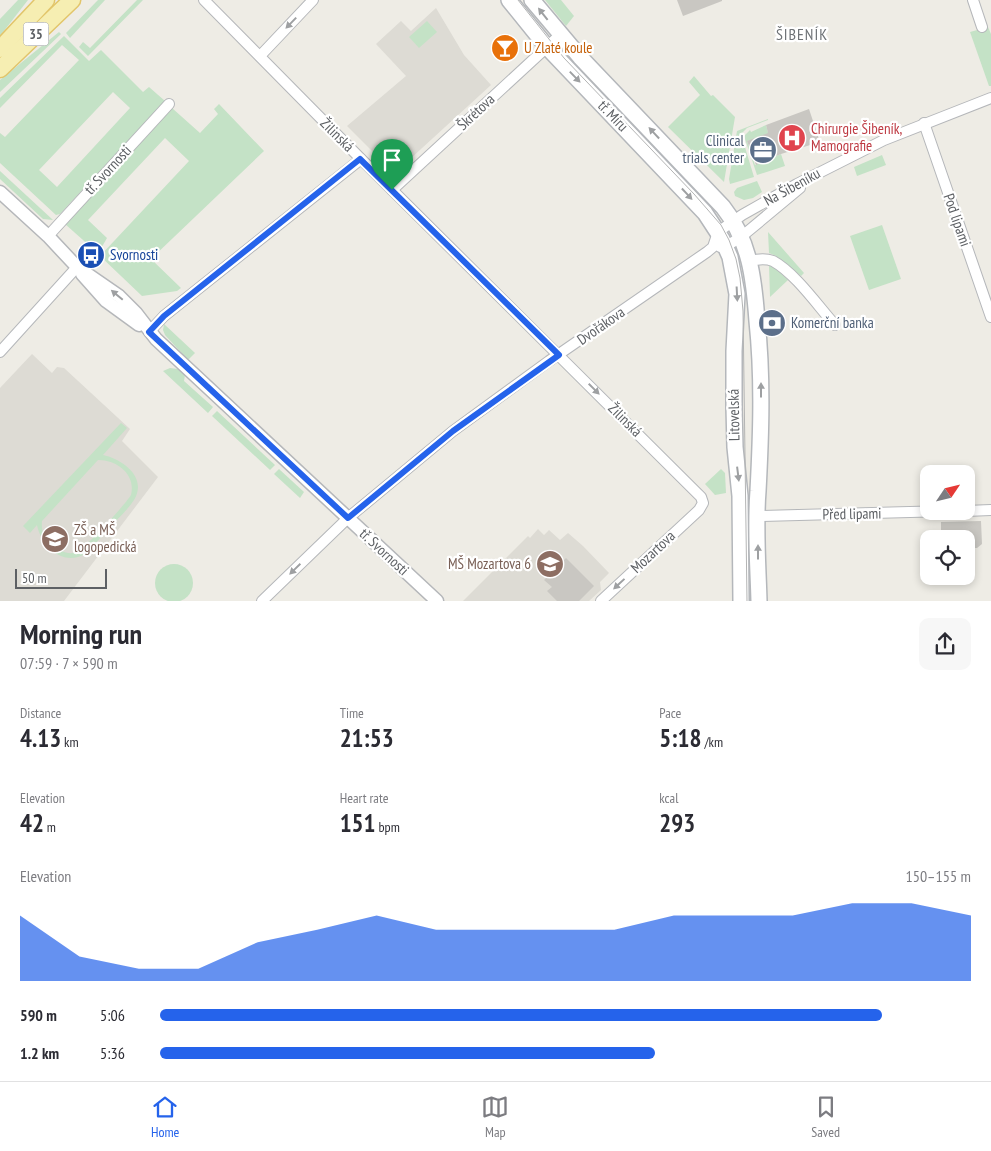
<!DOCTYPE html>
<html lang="en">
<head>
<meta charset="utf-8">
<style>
  body { margin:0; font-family:"PT Sans Narrow",sans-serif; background:#f7f7f7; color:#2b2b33; height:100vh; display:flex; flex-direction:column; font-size:19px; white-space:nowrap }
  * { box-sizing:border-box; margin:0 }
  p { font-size:16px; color:#7c7c81 }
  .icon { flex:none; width:28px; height:28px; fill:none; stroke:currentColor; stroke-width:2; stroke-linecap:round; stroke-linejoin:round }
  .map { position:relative; height:601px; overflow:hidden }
  .side { display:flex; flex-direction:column; background:#fff; flex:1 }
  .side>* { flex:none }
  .needle { width:32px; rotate:55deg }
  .tools { position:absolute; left:920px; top:465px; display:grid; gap:10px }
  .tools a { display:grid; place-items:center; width:55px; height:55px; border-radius:10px; background:#fff; box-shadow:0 2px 8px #0003; font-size:25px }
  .scale { position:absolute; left:15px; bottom:12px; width:92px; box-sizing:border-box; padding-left:5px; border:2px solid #5d6064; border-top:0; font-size:14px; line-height:18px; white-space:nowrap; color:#5d6064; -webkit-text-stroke:4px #fff; paint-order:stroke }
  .pin { position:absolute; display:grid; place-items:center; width:42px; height:42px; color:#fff; margin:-51px -21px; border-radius:50% 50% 50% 0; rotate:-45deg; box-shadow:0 0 5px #0007 }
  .pin .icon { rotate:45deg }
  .round { display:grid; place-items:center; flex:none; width:52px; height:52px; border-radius:10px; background:#f7f7f7 }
  .head { display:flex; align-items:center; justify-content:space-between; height:85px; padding:0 20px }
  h1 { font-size:28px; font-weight:600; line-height:38px }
  .stats { display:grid; grid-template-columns:repeat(3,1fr); gap:8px; height:85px; padding:5px 20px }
  .stats div { display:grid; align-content:center }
  .stats b { font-size:25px; font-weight:600 }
  .stats small { font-size:14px; font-weight:400 }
  .stats p { font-size:14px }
  .chart { height:140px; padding:10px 20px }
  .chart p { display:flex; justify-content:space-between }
  .chart svg { width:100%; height:90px; margin-top:5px; fill:#2563eb; opacity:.7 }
  ul { padding:0 20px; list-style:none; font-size:16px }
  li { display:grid; grid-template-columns:80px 60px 1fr; align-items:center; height:38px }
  li i { height:12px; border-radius:6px; background:#2563eb }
  .menu { display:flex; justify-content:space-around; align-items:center; height:70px; border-top:1px solid #e1e1e2; background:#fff; font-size:14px; color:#7c7c81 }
  .menu a { display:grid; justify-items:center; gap:2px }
  .menu .active { color:#2563eb }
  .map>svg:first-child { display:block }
  .education { fill:#dddbd4 }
  .green { fill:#c4e2c6; fill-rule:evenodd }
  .building { fill:#c9c7c2 }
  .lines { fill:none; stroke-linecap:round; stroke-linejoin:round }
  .minor-casing { stroke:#b5b7ba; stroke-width:12 }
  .tertiary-casing { stroke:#b5b7ba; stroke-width:15 }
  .secondary-casing { stroke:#b4b7bb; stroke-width:18 }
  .primary-casing { stroke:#e2c56a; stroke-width:19 }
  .minor { stroke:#fff; stroke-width:10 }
  .tertiary { stroke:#fff; stroke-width:12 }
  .secondary { stroke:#fff; stroke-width:15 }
  .primary { stroke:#f6eeb2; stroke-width:16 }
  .tram { stroke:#b3b4b4; stroke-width:1 }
  .oneway { fill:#9ea0a2 }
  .route-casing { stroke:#fff; stroke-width:10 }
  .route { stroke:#2563eb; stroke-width:6 }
  .labels { text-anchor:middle; stroke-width:4.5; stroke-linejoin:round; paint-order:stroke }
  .shield { fill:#fff; stroke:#8e9092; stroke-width:1 }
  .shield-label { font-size:14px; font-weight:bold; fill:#5d6064 }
  .food-label { font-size:15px; fill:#c56008; stroke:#fff; text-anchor:start }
  .street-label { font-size:15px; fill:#5d6064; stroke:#fff }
  .health-label { font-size:15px; fill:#be3a42; stroke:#fff; text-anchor:start }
  .service-label { font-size:15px; fill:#4e5e75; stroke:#fff; text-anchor:end }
  .transit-label { font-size:15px; fill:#164399; stroke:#fff; text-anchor:start }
  .education-label { font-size:15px; fill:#785e54; stroke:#fff; text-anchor:start }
  .neighbourhood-label { font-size:16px; letter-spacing:1px; fill:#6e7276; stroke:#fff }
</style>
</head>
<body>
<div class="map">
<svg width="991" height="601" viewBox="0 0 991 601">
  <rect width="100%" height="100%" fill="#eeece5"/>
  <g class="education">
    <path d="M 436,8 L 464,55 L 491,85 L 398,170 L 392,171 L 347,126 L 406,76 L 376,44 L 401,21 L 411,31 Z"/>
    <path d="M 32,354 L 52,373 L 57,367 L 64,368 L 130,429 L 122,441 L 158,477 L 64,601 L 0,601 L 0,388 Z"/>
    <path d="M 538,529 L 544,535 L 549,530 L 560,540 L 568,533 L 583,546 L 609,573 L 600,582 L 601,590 L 589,601 L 463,601 L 528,536 L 530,538 Z"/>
  </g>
  <g class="green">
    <path d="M 18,0 L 28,0 L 0,36 L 0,19 Z"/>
    <path d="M 98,0 L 105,0 L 70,38 L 66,33 Z"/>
    <path d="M 137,0 L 143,0 L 88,56 L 79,47 L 83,42 L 90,48 Z"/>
    <path d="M 545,0 L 561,0 L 574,16 L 566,26 Z"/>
    <path d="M 427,21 L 437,32 L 419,48 L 409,37 Z"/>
    <path d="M 988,27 L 991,34 L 991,86 L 989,86 L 970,32 Z"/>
    <path d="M 59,32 L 61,34 L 0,92 L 0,80 Z"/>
    <path d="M 64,36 L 89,61 L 101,50 L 143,92 L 149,87 L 165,101 L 60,214 L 56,215 L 0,163 L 0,133 L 5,137 L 79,60 L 62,45 L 0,108 L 0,98 ZM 113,92 L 130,108 L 57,187 L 39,170 Z"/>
    <path d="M 694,76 L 711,96 L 713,95 L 735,117 L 724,182 L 668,127 L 700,95 L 689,82 Z"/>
    <path d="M 219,104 L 264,151 L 151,259 L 181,288 L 177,291 L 142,296 L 100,256 L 189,161 L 165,138 L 88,220 L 107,238 L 99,252 L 94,246 L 92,248 L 65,224 L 172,108 L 200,133 L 218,114 L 214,109 Z"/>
    <path d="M 768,119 L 768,120 L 747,128 L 741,134 L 754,177 L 730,184 L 729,179 L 737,131 Z"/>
    <path d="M 766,125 L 769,136 L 747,141 L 755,165 L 781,154 L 785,166 L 757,175 L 744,136 L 750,130 L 751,132 Z"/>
    <path d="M 882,155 L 886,165 L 857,176 L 854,167 Z"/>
    <path d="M 0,171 L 53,220 L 43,219 L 0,179 Z"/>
    <path d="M 757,181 L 762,192 L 753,198 L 744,200 L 735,196 L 734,192 L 737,188 Z"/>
    <path d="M 882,225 L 901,279 L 869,290 L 850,236 Z"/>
    <path d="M 768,232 L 804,273 L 801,276 L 776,256 L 769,253 Z"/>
    <path d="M 769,265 L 777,269 L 788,280 L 770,297 Z"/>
    <path d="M 164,324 L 195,353 L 188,360 L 165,335 L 163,330 Z"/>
    <path d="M 170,368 L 178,369 L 185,375 L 184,381 L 213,407 L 208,413 L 163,371 Z"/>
    <path d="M 217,411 L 275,465 L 270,470 L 212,416 Z"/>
    <path d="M 121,423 L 127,428 L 103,455 C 122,459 148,477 134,500 C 127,511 115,521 106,531 C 98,540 89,554 78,557 C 58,563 40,542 37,525 L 30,533 L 23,526 ZM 98,460 C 118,460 136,475 131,495 C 124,506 84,551 73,553 C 66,554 58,550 52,545 C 44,539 41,531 42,521 Z"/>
    <path d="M 279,469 L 304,492 L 300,498 L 274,474 Z"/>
    <path d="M 721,469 L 725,473 L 726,493 L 715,495 L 705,484 Z"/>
    <circle cx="174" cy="583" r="19"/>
  </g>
  <g class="building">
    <path d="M 677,0 L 722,0 L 722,1 L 683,16 Z"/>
    <path d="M 809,109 L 820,142 L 781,154 L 756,165 L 747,141 L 768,133 L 766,125 Z"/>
    <path d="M 981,521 L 982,544 L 977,548 L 966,548 L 966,539 L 941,539 L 941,522 Z"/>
    <path d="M 566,558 L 594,586 L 579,601 L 557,601 L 547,591 L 552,587 L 544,580 Z"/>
  </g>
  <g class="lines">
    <g class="minor-casing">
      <g id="minor">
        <path d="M 204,0 L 361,159 L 701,497 L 703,503 L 699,510 L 601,601"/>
        <path d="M 973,0 L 982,27"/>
        <path d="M 260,56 L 313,0"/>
        <path d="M 924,123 L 991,317"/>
        <path d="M 392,190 L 560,35"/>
        <path d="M 48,236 L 169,104"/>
        <path d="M 720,247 L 725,247 L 741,237 L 800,188"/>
        <path d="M 750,261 C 758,259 765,258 773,261 C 795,273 818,306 835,325"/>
        <path d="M 149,332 L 164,316 L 361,159"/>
        <path d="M 0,352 L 77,267"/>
        <path d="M 966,511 L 991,510"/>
        <path d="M 758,516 L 947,511"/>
        <path d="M 262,601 L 348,518 L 453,431 L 549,361 L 707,252 L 713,247 L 718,232 L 742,215 L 797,184 L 884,140 L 991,98"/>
      </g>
    </g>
    <g class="tertiary-casing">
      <g id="tertiary">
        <path d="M 0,192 L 48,236 L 77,267 L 119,296 L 136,313 L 156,339 L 437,601"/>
        <path d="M 82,274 L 106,301 L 139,325"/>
      </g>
    </g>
    <g class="secondary-casing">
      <g id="secondary">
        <path d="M 509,0 L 547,47 L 705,213 L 722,239 L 730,257 L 737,294 L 734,351 L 734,407 L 735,447 L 740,496 L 741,601"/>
        <path d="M 532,0 L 580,57 L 723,207 C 750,241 754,279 757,321 C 763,378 761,434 758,491 C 755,527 758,565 759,601"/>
      </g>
    </g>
    <g class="primary-casing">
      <g id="primary">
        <path d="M 0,49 L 46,0"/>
        <path d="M 0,69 L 72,0"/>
      </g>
    </g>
    <use href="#minor" class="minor"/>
    <use href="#tertiary" class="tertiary"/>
    <use href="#secondary" class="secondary"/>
    <use href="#primary" class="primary"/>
    <path class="tram" d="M 518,0 L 564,58 L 694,194 L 721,225 L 729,240 L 736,259 L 740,278 L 743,311 L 747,601"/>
  </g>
  <defs><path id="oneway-solid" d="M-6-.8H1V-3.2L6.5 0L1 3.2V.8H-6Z" transform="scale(1.25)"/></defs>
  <g class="oneway">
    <use href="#oneway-solid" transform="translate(543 14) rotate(-128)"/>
    <use href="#oneway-solid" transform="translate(291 23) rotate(134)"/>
    <use href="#oneway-solid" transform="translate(575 77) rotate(46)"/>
    <use href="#oneway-solid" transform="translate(654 133) rotate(-133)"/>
    <use href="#oneway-solid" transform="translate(687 194) rotate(47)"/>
    <use href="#oneway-solid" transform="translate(737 294) rotate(87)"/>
    <use href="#oneway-solid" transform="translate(117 295) rotate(-140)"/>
    <use href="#oneway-solid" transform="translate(594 389) rotate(45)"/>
    <use href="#oneway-solid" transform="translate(761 390) rotate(-90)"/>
    <use href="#oneway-solid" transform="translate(738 474) rotate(83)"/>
    <use href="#oneway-solid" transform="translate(758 552) rotate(-90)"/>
    <use href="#oneway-solid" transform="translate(295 569) rotate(136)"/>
    <use href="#oneway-solid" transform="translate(619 584) rotate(137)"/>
  </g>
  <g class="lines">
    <g class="route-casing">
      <path id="route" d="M 360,159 L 559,355 L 453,431 L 348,518 L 149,332 L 164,316 Z"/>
    </g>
    <use href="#route" class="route"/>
  </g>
  <defs>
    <g id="bar-disc" transform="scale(1.4375)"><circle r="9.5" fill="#e8710a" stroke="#fff"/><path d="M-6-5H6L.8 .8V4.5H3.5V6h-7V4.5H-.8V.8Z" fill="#fff"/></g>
    <g id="hospital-disc" transform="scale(1.4375)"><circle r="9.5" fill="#e0444e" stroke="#fff"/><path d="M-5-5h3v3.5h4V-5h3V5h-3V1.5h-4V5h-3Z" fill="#fff"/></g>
    <g id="office-disc" transform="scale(1.4375)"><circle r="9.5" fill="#5c6f8a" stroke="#fff"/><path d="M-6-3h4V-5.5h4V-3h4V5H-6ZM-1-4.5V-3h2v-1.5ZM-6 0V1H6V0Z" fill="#fff"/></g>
    <g id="bus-disc" transform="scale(1.4375)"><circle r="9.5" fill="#1a4fb4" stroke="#fff"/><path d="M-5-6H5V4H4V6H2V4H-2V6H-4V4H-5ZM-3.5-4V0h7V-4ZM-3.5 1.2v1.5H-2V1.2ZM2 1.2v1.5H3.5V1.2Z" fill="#fff"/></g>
    <g id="bank-disc" transform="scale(1.4375)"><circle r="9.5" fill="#5c6f8a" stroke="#fff"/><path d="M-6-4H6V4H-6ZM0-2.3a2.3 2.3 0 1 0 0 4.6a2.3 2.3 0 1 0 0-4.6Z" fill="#fff"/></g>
    <g id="school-disc" transform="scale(1.4375)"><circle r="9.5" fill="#8d6e63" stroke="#fff"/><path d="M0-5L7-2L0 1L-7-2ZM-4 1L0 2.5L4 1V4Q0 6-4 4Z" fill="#fff"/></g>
  </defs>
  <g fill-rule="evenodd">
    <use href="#bar-disc" x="505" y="48"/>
    <use href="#hospital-disc" x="792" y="138"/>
    <use href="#office-disc" x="763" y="150"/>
    <use href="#bus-disc" x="91" y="255"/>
    <use href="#bank-disc" x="772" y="323"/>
    <use href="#school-disc" x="55" y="539"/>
    <use href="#school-disc" x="550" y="564"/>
  </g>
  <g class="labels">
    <rect class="shield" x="23.5" y="22.5" width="25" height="23" rx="4"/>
    <g class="shield-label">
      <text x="36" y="39">35</text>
    </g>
    <g class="food-label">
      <text x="524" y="53">U Zlaté koule</text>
    </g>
    <g class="street-label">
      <text transform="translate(476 112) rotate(-43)" y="5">Škrétova</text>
      <text transform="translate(613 116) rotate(46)" y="5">tř. Míru</text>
      <text transform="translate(337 135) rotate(45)" y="5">Žilinská</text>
      <text transform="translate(108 170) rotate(-47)" y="5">tř. Svornosti</text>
      <text transform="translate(792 187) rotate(-29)" y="5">Na Šibeníku</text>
      <text transform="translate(957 220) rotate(71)" y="5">Pod lipami</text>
      <text transform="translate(601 326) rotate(-35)" y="5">Dvořákova</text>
      <text transform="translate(734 415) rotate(-91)" y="5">Litovelská</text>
      <text transform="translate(625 420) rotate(45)" y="5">Žilinská</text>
      <text transform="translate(852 514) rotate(-1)" y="5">Před lipami</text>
      <text transform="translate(384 552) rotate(43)" y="5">tř. Svornosti</text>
      <text transform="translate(653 552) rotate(-43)" y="5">Mozartova</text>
    </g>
    <g class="health-label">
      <text x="811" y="134">Chirurgie Šibeník,<tspan x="811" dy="17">Mamografie</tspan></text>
    </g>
    <g class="service-label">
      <text x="744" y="146">Clinical<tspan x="744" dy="17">trials center</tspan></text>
      <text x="791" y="328" text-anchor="start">Komerční banka</text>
    </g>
    <g class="transit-label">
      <text x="110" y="260">Svornosti</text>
    </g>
    <g class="education-label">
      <text x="74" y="535">ZŠ a MŠ<tspan x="74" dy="17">logopedická</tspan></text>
      <text x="531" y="569" text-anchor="end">MŠ Mozartova 6</text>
    </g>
    <g class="neighbourhood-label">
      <text x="802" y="40">ŠIBENÍK</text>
    </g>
  </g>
</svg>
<div class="tools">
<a><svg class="needle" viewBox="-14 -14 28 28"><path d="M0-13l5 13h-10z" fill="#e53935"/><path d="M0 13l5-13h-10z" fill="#7c7c81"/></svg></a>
<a><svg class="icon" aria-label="locate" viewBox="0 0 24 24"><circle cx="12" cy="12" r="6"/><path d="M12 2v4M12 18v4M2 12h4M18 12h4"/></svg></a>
</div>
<div class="scale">50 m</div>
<div class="pin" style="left:392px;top:190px;background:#1e9e55"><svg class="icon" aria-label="arrive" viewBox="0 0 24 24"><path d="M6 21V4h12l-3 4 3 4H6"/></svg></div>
</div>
<section class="side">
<div class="head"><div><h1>Morning run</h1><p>07:59 · 7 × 590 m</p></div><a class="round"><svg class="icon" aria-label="share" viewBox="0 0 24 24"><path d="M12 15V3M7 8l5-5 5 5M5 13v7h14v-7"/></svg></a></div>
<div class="stats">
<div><p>Distance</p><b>4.13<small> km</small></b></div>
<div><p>Time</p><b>21:53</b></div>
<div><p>Pace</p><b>5:18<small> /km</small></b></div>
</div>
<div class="stats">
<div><p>Elevation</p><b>42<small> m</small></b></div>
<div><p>Heart rate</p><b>151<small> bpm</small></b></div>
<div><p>kcal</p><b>293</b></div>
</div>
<div class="chart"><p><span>Elevation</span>150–155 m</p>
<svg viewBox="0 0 160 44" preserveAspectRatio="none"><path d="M0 44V12L10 32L20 38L30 38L40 25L50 19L60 12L70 19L80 19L90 19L100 19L110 12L120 12L130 12L140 6L150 6L160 12V44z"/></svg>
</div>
<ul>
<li><b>590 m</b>5:06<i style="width:89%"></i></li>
<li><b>1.2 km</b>5:36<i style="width:61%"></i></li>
</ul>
</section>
<nav class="menu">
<a class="active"><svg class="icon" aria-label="home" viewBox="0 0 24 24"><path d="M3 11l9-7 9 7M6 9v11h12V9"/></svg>Home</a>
<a><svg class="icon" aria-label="map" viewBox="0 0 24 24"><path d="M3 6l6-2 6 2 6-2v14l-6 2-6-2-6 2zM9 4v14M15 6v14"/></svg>Map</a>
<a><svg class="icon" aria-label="saved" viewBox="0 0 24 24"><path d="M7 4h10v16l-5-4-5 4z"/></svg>Saved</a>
</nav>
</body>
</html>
